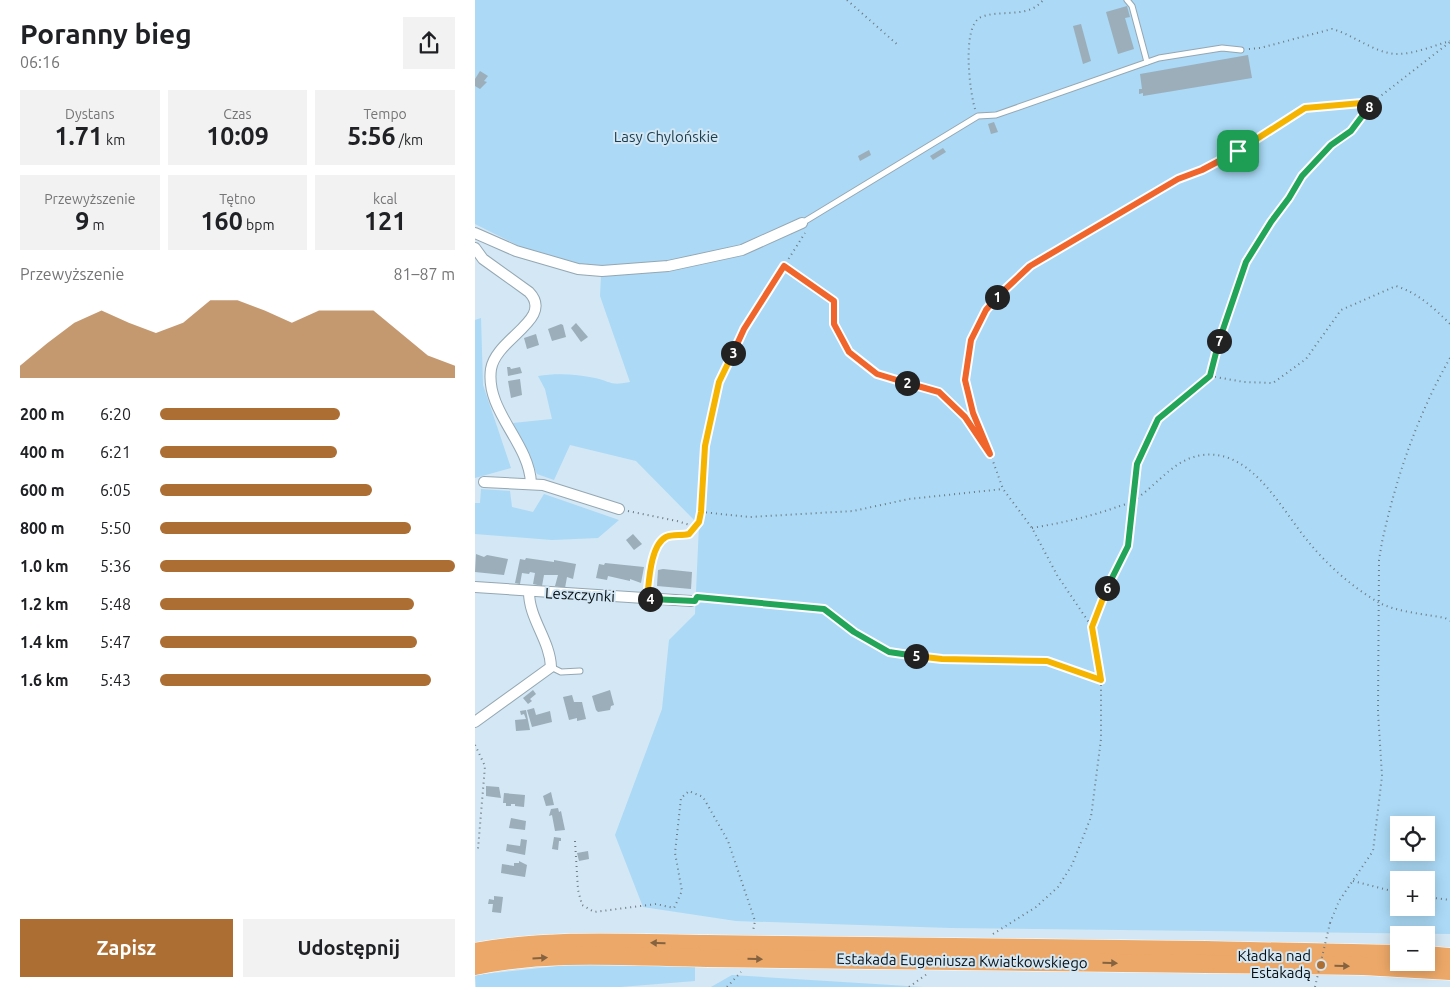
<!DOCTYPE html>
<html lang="pl">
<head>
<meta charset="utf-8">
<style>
  body { margin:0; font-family:Ubuntu,sans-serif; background:#f2f2f2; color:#202124; height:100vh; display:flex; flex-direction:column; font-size:19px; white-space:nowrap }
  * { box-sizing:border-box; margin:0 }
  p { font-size:16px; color:#757577 }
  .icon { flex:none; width:28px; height:28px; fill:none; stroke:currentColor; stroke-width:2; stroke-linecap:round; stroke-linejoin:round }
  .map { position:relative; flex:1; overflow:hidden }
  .details { display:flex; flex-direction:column; background:#fff; width:475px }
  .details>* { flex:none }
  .fabs { position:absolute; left:915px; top:816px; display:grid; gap:10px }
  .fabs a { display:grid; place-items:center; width:45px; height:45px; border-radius:0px; background:#fff; box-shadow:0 2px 12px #0003; font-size:25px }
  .pin { position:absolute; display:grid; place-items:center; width:42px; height:42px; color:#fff; margin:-21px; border-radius:10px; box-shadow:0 2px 8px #0006 }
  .km { position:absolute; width:25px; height:25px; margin:-12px; border-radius:50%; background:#222; color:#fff; font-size:14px; line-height:25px; text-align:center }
  .round { display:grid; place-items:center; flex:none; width:52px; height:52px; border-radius:0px; background:#f2f2f2 }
  .summary { display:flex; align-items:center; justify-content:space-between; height:85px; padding:0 20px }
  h1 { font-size:28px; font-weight:700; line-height:38px }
  .metrics { display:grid; grid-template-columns:repeat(3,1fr); gap:8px; height:85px; padding:5px 20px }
  .metrics div { display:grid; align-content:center; border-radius:0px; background:#f2f2f2; text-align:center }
  .metrics b { font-size:25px; font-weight:700 }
  .metrics small { font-size:14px; font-weight:400 }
  .metrics p { font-size:14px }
  .chart { height:140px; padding:10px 20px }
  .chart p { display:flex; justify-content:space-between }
  .chart svg { width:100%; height:90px; margin-top:5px; fill:#ad6e34; opacity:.7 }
  .button { display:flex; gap:10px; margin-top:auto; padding:10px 20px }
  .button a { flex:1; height:58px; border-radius:0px; background:#ad6e34; color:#fff; font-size:20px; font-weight:700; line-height:58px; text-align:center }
  .button a+a { background:#f2f2f2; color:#202124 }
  ul { padding:0 20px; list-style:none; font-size:16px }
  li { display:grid; grid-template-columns:80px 60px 1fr; align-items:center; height:38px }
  li i { height:12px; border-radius:6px; background:#ad6e34 }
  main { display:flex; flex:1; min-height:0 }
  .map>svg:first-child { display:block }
  .green { fill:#abd9f6; fill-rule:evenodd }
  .building { fill:#9baeba }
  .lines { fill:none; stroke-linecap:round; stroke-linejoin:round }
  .service-casing { stroke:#94a7b3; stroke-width:7 }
  .minor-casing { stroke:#94a7b3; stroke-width:12 }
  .trunk-casing { stroke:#fff; stroke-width:19 }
  .path { stroke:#6d7a82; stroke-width:2; stroke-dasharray:1 4; stroke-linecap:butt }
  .service { stroke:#fff; stroke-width:5 }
  .minor { stroke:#fff; stroke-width:10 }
  .trunk { stroke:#eca868; stroke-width:18 }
  .trunk-bridge-casing { stroke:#fff; stroke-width:19; stroke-linecap:butt }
  .path-bridge { stroke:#6d7a82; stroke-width:2; stroke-dasharray:1 4; stroke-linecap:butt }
  .trunk-bridge { stroke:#eca868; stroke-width:18 }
  .oneway { fill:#856341 }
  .split-1-casing { stroke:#fff; stroke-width:10 }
  .split-2-casing { stroke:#fff; stroke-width:10 }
  .split-3-casing { stroke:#fff; stroke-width:10 }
  .split-4-casing { stroke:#fff; stroke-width:10 }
  .split-5-casing { stroke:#fff; stroke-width:10 }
  .split-6-casing { stroke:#fff; stroke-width:10 }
  .split-7-casing { stroke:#fff; stroke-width:10 }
  .split-8-casing { stroke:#fff; stroke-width:10 }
  .split-9-casing { stroke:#fff; stroke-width:10 }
  .split-1 { stroke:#f0652b; stroke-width:6 }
  .split-2 { stroke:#f0652b; stroke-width:6 }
  .split-3 { stroke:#f0652b; stroke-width:6 }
  .split-4 { stroke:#f5b400; stroke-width:6 }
  .split-5 { stroke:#22a559; stroke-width:6 }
  .split-6 { stroke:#f5b400; stroke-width:6 }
  .split-7 { stroke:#22a559; stroke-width:6 }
  .split-8 { stroke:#22a559; stroke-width:6 }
  .split-9 { stroke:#f5b400; stroke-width:6 }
  .poi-dot { fill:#ad6e34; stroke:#d3e7f4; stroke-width:2 }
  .labels { text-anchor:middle; stroke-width:4; stroke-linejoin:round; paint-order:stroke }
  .park-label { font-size:15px; fill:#1b3b4e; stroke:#d3e7f4 }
  .street-label { font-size:15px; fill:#080e12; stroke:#d3e7f4 }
  .poi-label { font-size:15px; fill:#080e12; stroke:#d3e7f4; text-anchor:end }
</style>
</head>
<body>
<main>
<section class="details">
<div class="summary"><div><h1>Poranny bieg</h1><p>06:16</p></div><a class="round"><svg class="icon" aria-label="share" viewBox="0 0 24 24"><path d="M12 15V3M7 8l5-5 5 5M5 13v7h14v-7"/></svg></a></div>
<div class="metrics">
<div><p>Dystans</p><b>1.71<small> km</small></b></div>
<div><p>Czas</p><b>10:09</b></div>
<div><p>Tempo</p><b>5:56<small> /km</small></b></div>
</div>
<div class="metrics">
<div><p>Przewyższenie</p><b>9<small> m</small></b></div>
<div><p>Tętno</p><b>160<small> bpm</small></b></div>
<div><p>kcal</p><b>121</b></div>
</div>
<div class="chart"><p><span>Przewyższenie</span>81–87 m</p>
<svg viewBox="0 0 160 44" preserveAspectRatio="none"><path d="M0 44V38L10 27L20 17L30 11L40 17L50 22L60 17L70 6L80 6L90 11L100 17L110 11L120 11L130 11L140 22L150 33L160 38V44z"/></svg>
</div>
<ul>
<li><b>200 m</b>6:20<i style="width:61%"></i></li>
<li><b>400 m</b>6:21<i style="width:60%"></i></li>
<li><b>600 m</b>6:05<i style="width:72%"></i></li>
<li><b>800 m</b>5:50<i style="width:85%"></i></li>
<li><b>1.0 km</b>5:36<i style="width:100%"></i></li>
<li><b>1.2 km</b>5:48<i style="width:86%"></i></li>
<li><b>1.4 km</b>5:47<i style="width:87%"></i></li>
<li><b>1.6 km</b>5:43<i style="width:92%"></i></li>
</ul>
<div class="button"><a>Zapisz</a><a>Udostępnij</a></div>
</section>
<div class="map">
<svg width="975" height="987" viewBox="0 0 975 987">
  <rect width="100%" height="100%" fill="#d3e7f4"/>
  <g class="green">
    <path d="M 0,0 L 975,0 L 975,934 L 476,928 L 261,921 L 168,907 L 140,835 L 187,709 L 194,640 L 220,614 L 224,525 L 161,461 L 95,445 L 79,480 L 62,474 L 38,423 L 77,419 L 70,389 L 63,376 C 82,373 101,374 120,378 C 137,382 135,386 155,382 L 125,296 L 126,276 L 145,275 L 100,266 L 58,253 L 0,224 ZM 924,825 L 951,825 L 951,852 L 924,852 ZM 924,880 L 951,880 L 951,908 L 924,908 Z"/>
    <path d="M 6,318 L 8,385 L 36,468 L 0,478 L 0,320 Z"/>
    <path d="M 6,489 L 35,491 L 37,507 L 58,512 L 69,494 L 144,520 L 123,538 L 77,540 L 0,534 L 0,503 L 5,503 Z"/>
    <path d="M 93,965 L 220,966 L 220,981 L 145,987 L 1,987 L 0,975 Z"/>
    <path d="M 257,975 L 448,987 L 236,987 Z"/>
  </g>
  <g class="building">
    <path d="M 652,6 L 655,17 L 650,18 L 659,49 L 643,54 L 631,12 Z"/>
    <path d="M 606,24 L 616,61 L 608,64 L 598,26 Z"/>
    <path d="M 773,55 L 777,78 L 668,96 L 668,93 L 664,94 L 664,89 L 667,89 L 665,74 Z"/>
    <path d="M 5,71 L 13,76 L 9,81 L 12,82 L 5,89 L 0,86 L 0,79 Z"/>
    <path d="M 519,122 L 523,132 L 516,134 L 513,124 Z"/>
    <path d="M 468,148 L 471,152 L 458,160 L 455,156 Z"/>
    <path d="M 394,150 L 396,155 L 385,161 L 383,156 Z"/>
    <path d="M 101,323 L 113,337 L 106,342 L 96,328 Z"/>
    <path d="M 86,324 L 88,325 L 91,337 L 77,341 L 73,329 Z"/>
    <path d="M 61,334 L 64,345 L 52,349 L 49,338 Z"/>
    <path d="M 32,367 L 35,367 L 36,369 L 45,367 L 47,373 L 33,376 Z"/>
    <path d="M 45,379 L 47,395 L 36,398 L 33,381 Z"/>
    <path d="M 158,534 L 167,544 L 159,550 L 151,540 Z"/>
    <path d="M 1,554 L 9,557 L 12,555 L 33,559 L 29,575 L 0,572 Z"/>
    <path d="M 51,558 L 79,562 L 79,560 L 101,564 L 98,579 L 92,577 L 90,588 L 80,586 L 83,575 L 69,575 L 67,586 L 58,584 L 60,573 L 55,572 L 54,574 L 47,573 L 45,584 L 40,583 L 45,559 L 50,560 Z"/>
    <path d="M 130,563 L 169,567 L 166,583 L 155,579 L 155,581 L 133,576 L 132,580 L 121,578 L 124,564 L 129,565 Z"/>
    <path d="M 188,569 L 217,572 L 216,589 L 182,586 L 183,570 Z"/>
    <path d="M 58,690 L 61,694 L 55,699 L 57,701 L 53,704 L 48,698 Z"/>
    <path d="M 135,690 L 139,705 L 136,706 L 135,710 L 123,712 L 121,710 L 117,696 Z"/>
    <path d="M 97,695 L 99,702 L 107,702 L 111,719 L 102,721 L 102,718 L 94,720 L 88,697 Z"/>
    <path d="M 59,708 L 61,715 L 75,711 L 77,722 L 57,727 L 52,710 Z"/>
    <path d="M 51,710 L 55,730 L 41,731 L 40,720 L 51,719 L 49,714 L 46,715 L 45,711 Z"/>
    <path d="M 11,786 L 24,787 L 26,798 L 11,796 Z"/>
    <path d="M 76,792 L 79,805 L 71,806 L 68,796 Z"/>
    <path d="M 29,793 L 50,795 L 49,807 L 40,806 L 40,804 L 36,804 L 36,806 L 31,806 L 31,803 L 28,803 Z"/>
    <path d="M 83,808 L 84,812 L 86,811 L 90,830 L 80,831 L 77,815 L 74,816 L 76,809 Z"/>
    <path d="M 36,818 L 51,821 L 50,830 L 34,828 Z"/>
    <path d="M 79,837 L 86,838 L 86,841 L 84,841 L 83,850 L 77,849 Z"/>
    <path d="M 46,839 L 52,840 L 50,855 L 31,851 L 32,844 L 45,846 Z"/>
    <path d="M 113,851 L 114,859 L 104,861 L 102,853 Z"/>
    <path d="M 44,861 L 52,865 L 50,877 L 26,873 L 27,864 L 39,866 L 39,863 L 44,863 Z"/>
    <path d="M 19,896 L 28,897 L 26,913 L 17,912 L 18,904 L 13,904 L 14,899 L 19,900 Z"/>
  </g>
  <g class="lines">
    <g class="service-casing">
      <g id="service">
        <path d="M 652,0 L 657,6 L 672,62"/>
        <path d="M 327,223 L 503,116 L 521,115 L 684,58 L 747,48 L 766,50"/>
        <path d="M 76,667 L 86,672 L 105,671"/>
      </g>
    </g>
    <g class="minor-casing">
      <g id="minor">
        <path d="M 0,233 L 41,251 L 103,269 L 127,271 L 193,266 L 267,250 L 327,223"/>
        <path d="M 0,248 L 8,259 L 54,292 C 80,319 21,338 16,369 C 10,411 54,442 56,483"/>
        <path d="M 9,482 L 68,485 L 144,509"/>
        <path d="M 0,587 L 216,601"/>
        <path d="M 0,722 L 76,667 C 75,640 54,619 54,592"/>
      </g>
    </g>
    <g class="trunk-casing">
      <g id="trunk">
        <path d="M 730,950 L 924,954"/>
        <path d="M 0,952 C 77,938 154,943 232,944"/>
        <path d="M 951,955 L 975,957"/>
        <path d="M 731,964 L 888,966 L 975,971"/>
        <path d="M 0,966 C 75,950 155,957 232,958"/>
      </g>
    </g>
    <g class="path">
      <path d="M 372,0 L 424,46"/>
      <path d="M 774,49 L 785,48 L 857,29 C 877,34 901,54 922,54 C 939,54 958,46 975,41"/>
      <path d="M 500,109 C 495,93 486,26 506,17 C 526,9 553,19 568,0"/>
      <path d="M 309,266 L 359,301 L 359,324 L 374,352 L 402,374 L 464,392 L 490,417 L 512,450"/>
      <path d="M 735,376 L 769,382 L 798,383 L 831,359 L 866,310 L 921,286 C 943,293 959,308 975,324"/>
      <path d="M 515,453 L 528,489 L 557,528 L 582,575 L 617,627"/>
      <path d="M 515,454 L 498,413 L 490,380 L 496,340 L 511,310 L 529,289 L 555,265 L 703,179 L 727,169 L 763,151 L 830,108 L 898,102"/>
      <path d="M 153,511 L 202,521 L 221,527"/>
      <path d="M 226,512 L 275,517 L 378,511 L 434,499 L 528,489"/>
      <path d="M 557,528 C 586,523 614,517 642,507 C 647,505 654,504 659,500 C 682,486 699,458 728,455 C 777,449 806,509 832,540 C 851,564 877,587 903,602 C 920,612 950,614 970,618 L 975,621"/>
      <path d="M 173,589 C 175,574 175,540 194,536 C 200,534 207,535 214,534 L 224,523 L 226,512 L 230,446 L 244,382 L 269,329 L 330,233"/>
      <path d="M 225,597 L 349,609 L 379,632 L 414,652 L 467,659 L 572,661 L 626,680"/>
      <path d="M 0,745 L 10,766 L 3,849"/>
      <path d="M 100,841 L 103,890 L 107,905 L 119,912 L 181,904 L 199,908 L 207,891 L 200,853 L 206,798 L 214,791 L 228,797 L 253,841 L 280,921 L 278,931"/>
      <path d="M 878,881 L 924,893"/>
      <path d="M 951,897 L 975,900"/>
      <path d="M 855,923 L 864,901 L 898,851 L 907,776 L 903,712 L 904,560 L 907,542 C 921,478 942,416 975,358"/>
      <path d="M 518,934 L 561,907 L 583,887 L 597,865 L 616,817 L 626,739 L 626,671 L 617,627 L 623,608 L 653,546 L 661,464 L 683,419 L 735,376 L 747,331 L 771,262 L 827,175 L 857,145 L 876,131 L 898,102 L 975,42"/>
      <path d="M 252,987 L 266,972"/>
      <path d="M 434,987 L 452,974"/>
    </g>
    <use href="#service" class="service"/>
    <use href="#minor" class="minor"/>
    <use href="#trunk" class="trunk"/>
    <g class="trunk-bridge-casing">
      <g id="trunk-bridge">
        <path d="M 232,944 L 730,950"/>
        <path d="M 232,958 L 731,964"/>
      </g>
    </g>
    <path class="path-bridge" d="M 840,987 L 855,923"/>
    <use href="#trunk-bridge" class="trunk-bridge"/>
  </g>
  <defs><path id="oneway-solid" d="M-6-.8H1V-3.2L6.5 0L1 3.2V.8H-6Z" transform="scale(1.25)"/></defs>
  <g class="oneway">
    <use href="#oneway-solid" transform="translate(183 943) rotate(-179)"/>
    <use href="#oneway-solid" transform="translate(65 958) rotate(-3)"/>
    <use href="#oneway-solid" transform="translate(280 959) rotate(1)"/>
    <use href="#oneway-solid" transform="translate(635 963) rotate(1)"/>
    <use href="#oneway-solid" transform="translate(867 966) rotate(1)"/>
  </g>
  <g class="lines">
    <g class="split-1-casing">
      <path id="split-1" d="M 522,297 L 555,266 L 703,179 L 727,170 L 763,151"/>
    </g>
    <g class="split-2-casing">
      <path id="split-2" d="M 432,383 L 464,392 L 490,417 L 515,454 L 498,413 L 490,380 L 496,340 L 511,310 L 522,297"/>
    </g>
    <g class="split-3-casing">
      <path id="split-3" d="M 258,353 L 269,329 L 309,266 L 359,301 L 359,324 L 374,352 L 402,374 L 432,383"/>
    </g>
    <g class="split-4-casing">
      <path id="split-4" d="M 175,599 L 172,599 C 174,583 175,545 191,537 C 198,534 206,536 214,534 L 224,522 L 226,512 L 230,446 L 244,382 L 258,353"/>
    </g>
    <g class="split-5-casing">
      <path id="split-5" d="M 175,599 L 220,601 L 222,597 L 349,609 L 379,632 L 414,652 L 441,656"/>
    </g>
    <g class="split-6-casing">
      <path id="split-6" d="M 441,656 L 467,659 L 572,661 L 626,680 L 617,627 L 632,588"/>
    </g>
    <g class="split-7-casing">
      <path id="split-7" d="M 632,588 L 653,546 L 662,464 L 683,419 L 735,376 L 744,341"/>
    </g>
    <g class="split-8-casing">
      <path id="split-8" d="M 744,341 L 771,262 L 796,222 L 814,198 L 827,176 L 856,145 L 876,131 L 894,107"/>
    </g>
    <g class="split-9-casing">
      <path id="split-9" d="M 763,151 L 830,108 L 898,102 L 894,107"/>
    </g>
    <use href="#split-1" class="split-1"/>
    <use href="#split-2" class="split-2"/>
    <use href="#split-3" class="split-3"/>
    <use href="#split-4" class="split-4"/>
    <use href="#split-5" class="split-5"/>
    <use href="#split-6" class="split-6"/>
    <use href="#split-7" class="split-7"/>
    <use href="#split-8" class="split-8"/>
    <use href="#split-9" class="split-9"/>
  </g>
  <circle class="poi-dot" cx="846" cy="965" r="5"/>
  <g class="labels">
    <g class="park-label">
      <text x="191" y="142">Lasy Chylońskie</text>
    </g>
    <g class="street-label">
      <text transform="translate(105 595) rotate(3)" y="5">Leszczynki</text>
      <text transform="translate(487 961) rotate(1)" y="5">Estakada Eugeniusza Kwiatkowskiego</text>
    </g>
    <g class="poi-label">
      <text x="836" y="961">Kładka nad<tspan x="836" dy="17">Estakadą</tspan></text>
    </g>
  </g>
</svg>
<div class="fabs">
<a><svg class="icon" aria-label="locate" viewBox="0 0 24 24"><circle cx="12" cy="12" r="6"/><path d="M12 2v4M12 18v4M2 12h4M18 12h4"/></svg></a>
<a>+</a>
<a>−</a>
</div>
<div class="pin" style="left:763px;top:151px;background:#1e9e55"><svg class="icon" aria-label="arrive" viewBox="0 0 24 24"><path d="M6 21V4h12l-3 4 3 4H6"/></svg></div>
<b class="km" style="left:522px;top:297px">1</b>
<b class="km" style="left:432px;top:383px">2</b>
<b class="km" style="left:258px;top:353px">3</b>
<b class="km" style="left:175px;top:599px">4</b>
<b class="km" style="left:441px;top:656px">5</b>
<b class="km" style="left:632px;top:588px">6</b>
<b class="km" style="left:744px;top:341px">7</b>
<b class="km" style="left:894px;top:107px">8</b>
</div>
</main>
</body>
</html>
